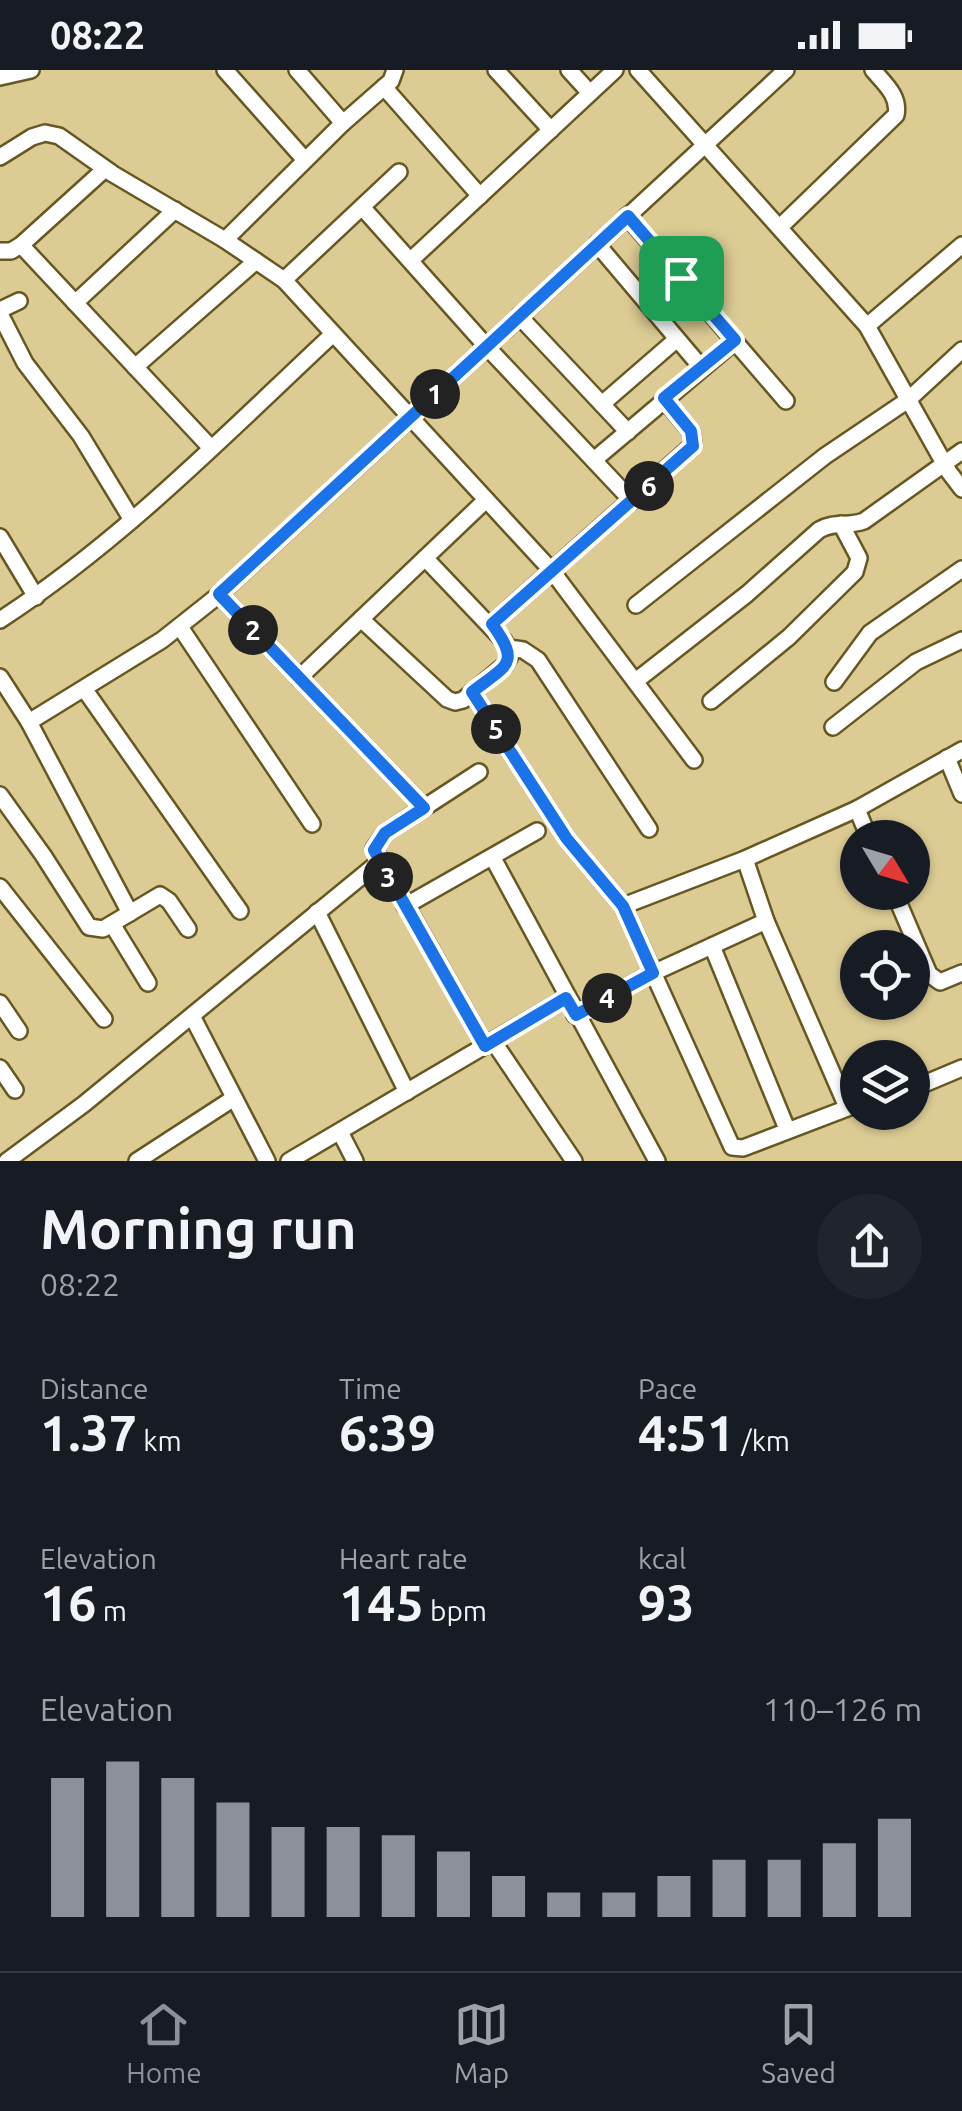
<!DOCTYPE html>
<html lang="en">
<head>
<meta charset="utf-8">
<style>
  body { margin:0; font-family:Ubuntu,sans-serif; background:#20242c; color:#f1f3f6; height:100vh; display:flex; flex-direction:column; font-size:38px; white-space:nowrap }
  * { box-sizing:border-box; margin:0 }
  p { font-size:32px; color:#9ea1a6 }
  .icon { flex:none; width:55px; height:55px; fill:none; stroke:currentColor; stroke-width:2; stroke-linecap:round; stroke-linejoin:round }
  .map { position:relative; height:1091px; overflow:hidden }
  .drawer { display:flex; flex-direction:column; background:#171b24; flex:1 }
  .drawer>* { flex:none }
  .needle { width:65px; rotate:128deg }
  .buttons { position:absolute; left:840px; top:750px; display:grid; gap:20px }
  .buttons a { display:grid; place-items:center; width:90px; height:90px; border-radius:50%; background:#171b24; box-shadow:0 2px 8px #0004; font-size:50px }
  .pin { position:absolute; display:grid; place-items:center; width:85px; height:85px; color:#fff; margin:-42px; border-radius:20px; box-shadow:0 5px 15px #0006 }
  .km { position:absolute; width:50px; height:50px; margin:-25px; border-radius:50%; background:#222; color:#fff; font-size:28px; line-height:50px; text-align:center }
  .round { display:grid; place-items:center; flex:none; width:105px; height:105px; border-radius:52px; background:#20242c }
  .overview { display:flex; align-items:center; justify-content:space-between; height:170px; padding:0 40px }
  h1 { font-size:55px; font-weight:700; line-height:75px }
  .stats { display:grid; grid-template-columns:repeat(3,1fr); gap:15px; height:170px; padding:10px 40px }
  .stats div { display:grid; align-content:center }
  .stats b { font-size:50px; font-weight:700 }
  .stats small { font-size:28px; font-weight:400 }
  .stats p { font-size:28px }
  .chart { height:280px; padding:20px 40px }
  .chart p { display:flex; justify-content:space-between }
  .chart svg { width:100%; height:180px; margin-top:10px; stroke:#8c9099; stroke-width:6 }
  .status { display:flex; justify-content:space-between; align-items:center; height:70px; padding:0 50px; background:#171b24; direction:ltr }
  .status svg { height:28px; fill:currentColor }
  .tabs { display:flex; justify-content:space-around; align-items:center; height:140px; border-top:2px solid #363941; background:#171b24; font-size:28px; color:#9ea1a6 }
  .tabs a { display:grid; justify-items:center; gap:5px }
  .tabs .active { color:#8c9099 }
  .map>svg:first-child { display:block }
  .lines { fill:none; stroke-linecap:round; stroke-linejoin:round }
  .minor-casing { stroke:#665822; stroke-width:20 }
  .minor { stroke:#fff; stroke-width:15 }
  .route-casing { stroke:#fff; stroke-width:20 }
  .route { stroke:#1a73e8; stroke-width:12 }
</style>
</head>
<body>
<div class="status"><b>08:22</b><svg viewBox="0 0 49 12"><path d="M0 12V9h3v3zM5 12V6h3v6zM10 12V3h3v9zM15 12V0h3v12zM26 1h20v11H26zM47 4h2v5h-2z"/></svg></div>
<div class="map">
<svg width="962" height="1091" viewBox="0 0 962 1091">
  <rect width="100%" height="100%" fill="#dccc94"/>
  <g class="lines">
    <g class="minor-casing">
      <g id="minor">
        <path d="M 225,0 L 305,90"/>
        <path d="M 496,0 L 551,60"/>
        <path d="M 569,0 L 590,23"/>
        <path d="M 638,0 L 867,256 L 949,402 L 962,419"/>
        <path d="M 0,7 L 31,0"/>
        <path d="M 384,17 L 480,126"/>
        <path d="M 343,53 L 391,11 L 395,0"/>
        <path d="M 0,87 L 32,67 L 45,63 L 59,66 L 113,104 L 225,170 L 284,210 L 552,501 L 694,690"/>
        <path d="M 362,137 L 487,277 L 632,431"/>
        <path d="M 627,146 L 786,331"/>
        <path d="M 780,157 L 896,45 C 900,26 884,13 873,0"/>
        <path d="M 225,170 L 343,53 L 297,0"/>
        <path d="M 597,174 L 701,297"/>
        <path d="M 21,175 L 211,378"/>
        <path d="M 0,181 L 11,181 L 21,175 L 105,99"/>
        <path d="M 411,190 L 615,0"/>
        <path d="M 284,210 L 399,102"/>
        <path d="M 75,233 L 175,140"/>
        <path d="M 0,240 L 19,231"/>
        <path d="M 0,244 L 25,293 L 81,366 L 132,450"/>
        <path d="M 519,246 L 628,362"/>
        <path d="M 867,256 L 962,175"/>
        <path d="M 135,297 L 256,191"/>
        <path d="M 602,334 L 677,269"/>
        <path d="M 594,390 L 735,271"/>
        <path d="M 0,467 L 36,527"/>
        <path d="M 219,524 L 424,738"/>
        <path d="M 636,535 L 825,386 L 908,330 L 962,280"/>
        <path d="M 361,549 L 447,629 L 455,632 L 463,630 L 505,595 L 510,586 L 504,571 L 425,488"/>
        <path d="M 0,550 C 123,470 226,364 333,264"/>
        <path d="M 492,554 L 693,375 L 691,361 L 664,329"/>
        <path d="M 180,557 L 312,754"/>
        <path d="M 509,578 L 523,580 L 538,590 L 649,759"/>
        <path d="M 0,607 L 29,652 L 130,843"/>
        <path d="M 299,608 L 486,430"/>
        <path d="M 637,610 L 747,524 L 819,460 C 834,451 848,457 864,451 L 962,381"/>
        <path d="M 834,612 L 870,563 L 962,499"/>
        <path d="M 85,620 L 240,841"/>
        <path d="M 472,622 L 567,769 L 623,836 L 732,1077 L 743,1078 L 858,1034"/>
        <path d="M 711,631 L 789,567 L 855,502 L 859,488 L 841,454"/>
        <path d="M 29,652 L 162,570 L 215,528 L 786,0"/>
        <path d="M 833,657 L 916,592 L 962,570"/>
        <path d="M 947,688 L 962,724"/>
        <path d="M 479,702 L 385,763 L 374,779 L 485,976"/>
        <path d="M 0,725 L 43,785 L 89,857 L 103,859 L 160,825 L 169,831 L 188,859"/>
        <path d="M 857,739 L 869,768"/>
        <path d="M 493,788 L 657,1091"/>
        <path d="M 745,789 L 766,851 L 847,1037"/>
        <path d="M 0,817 L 104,949"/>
        <path d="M 894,822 L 929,904 L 940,912 L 962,903"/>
        <path d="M 405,836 L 537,761"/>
        <path d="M 623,836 L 745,789 L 857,739 L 962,680"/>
        <path d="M 317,842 L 407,1022"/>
        <path d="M 112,854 L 148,913"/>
        <path d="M 712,876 L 787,1059"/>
        <path d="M 0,933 L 19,961"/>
        <path d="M 575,945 L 653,903 L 766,851"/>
        <path d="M 192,946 L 267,1091"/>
        <path d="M 493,971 L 574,1091"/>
        <path d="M 0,998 L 15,1020"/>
        <path d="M 912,1019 L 962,998"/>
        <path d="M 340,1062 L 355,1091"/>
        <path d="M 7,1091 L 84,1034 L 379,792"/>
        <path d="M 137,1091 L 234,1028"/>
        <path d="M 289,1091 L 566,928"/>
      </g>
    </g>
    <use href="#minor" class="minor"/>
  </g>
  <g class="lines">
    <g class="route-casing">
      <path id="route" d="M 628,146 L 735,270 L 664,328 L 691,361 L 693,376 L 492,554 C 522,595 506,595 472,622 L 567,769 L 623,836 L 653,903 L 576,945 L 566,928 L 485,976 L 374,780 L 385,763 L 424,738 L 219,524 Z"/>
    </g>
    <use href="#route" class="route"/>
  </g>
</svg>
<div class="buttons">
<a><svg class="needle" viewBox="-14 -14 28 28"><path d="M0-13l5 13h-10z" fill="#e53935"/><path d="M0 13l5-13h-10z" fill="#9ea1a6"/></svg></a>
<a><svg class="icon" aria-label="locate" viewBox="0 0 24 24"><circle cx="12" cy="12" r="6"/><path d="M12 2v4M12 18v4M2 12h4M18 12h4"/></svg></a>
<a><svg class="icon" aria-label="layers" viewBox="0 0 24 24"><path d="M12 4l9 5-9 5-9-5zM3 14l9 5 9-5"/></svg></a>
</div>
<div class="pin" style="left:681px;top:208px;background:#1e9e55"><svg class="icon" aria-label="arrive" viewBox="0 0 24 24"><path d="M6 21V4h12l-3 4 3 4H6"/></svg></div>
<b class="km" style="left:435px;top:324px">1</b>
<b class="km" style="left:253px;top:560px">2</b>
<b class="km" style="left:388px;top:807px">3</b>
<b class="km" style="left:607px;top:928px">4</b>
<b class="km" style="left:496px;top:659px">5</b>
<b class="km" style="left:649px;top:416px">6</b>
</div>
<section class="drawer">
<div class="overview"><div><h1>Morning run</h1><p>08:22</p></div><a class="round"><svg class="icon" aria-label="share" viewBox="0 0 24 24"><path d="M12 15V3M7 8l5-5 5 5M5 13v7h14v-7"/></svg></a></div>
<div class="stats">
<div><p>Distance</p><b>1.37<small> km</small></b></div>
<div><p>Time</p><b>6:39</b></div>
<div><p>Pace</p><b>4:51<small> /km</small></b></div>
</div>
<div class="stats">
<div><p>Elevation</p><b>16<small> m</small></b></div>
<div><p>Heart rate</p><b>145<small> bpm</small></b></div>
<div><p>kcal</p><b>93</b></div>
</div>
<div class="chart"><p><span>Elevation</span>110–126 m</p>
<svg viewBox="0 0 160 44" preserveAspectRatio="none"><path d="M5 44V10M15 44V6M25 44V10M35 44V16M45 44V22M55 44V22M65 44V24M75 44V28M85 44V34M95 44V38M105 44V38M115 44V34M125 44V30M135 44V30M145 44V26M155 44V20"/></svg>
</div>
</section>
<nav class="tabs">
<a class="active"><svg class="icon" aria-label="home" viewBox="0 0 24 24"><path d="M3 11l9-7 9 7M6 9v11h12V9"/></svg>Home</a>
<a><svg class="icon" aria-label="map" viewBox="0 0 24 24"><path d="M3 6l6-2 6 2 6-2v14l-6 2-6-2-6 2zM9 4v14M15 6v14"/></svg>Map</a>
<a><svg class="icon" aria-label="saved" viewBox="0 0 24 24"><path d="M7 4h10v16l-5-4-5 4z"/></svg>Saved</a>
</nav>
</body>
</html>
